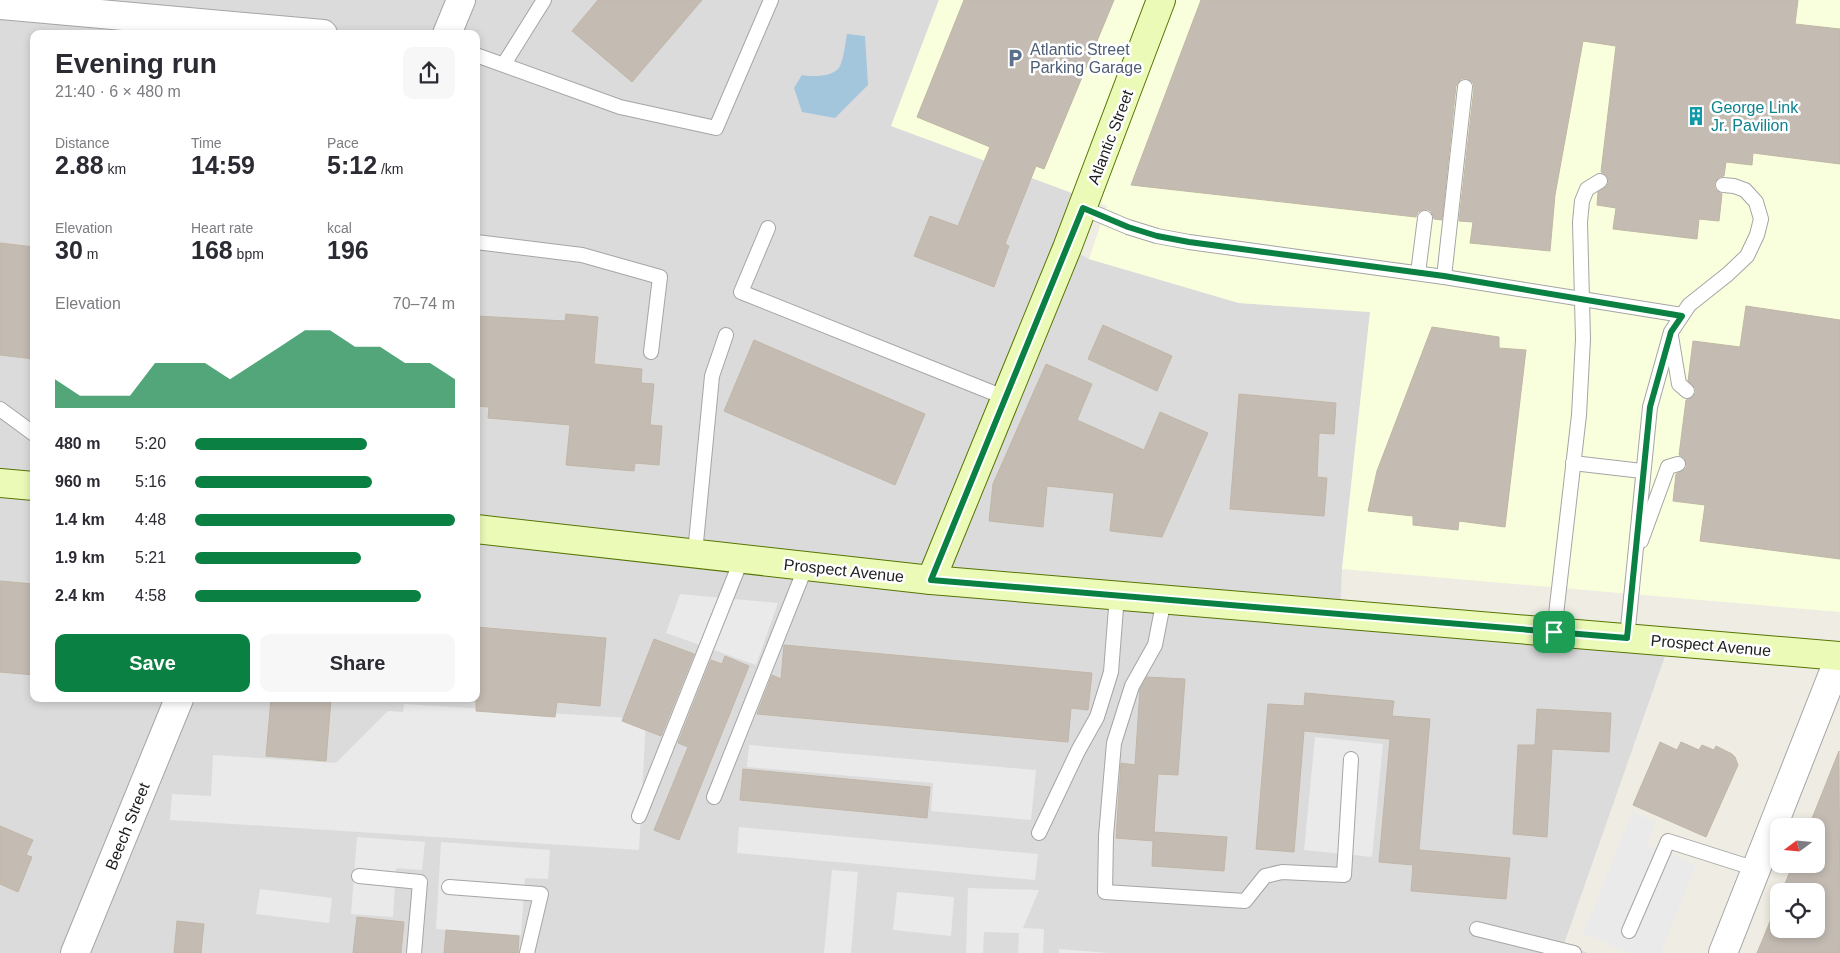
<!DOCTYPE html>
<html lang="en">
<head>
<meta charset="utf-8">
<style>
  body { margin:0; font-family:Arial,sans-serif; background:#f7f7f7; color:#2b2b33; height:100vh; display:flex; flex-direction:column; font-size:19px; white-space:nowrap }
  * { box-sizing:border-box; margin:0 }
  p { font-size:16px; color:#7c7c81 }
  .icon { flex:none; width:28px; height:28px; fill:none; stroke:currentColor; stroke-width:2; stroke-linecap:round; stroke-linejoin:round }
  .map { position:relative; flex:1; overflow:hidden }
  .sheet { position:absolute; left:30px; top:30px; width:450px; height:672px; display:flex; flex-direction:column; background:#fff; border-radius:10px; box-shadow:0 2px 8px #0003 }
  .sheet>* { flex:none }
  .needle { width:32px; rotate:254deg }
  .controls { position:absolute; left:1770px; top:818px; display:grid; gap:10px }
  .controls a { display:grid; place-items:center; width:55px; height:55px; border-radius:10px; background:#fff; box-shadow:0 2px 8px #0003; font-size:25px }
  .pin { position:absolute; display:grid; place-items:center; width:42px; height:42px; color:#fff; margin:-21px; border-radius:10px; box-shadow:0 2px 8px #0006 }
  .round { display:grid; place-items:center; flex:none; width:52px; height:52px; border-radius:10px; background:#f7f7f7 }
  .headline { display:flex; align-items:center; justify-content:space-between; height:85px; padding:0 25px }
  h1 { font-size:28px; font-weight:700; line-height:38px }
  .figures { display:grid; grid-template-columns:repeat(3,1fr); gap:8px; height:85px; padding:5px 25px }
  .figures div { display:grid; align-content:center }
  .figures b { font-size:25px; font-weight:700 }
  .figures small { font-size:14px; font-weight:400 }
  .figures p { font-size:14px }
  .chart { height:140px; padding:10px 25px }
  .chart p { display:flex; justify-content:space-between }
  .chart svg { width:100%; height:90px; margin-top:5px; fill:#0b8043; opacity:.7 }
  .button { display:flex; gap:10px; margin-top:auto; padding:10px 25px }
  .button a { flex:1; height:58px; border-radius:10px; background:#0b8043; color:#fff; font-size:20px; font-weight:700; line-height:58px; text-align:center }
  .button a+a { background:#f7f7f7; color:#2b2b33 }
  ul { padding:0 25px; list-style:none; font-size:16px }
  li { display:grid; grid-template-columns:80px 60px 1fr; align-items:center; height:38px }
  li i { height:12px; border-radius:6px; background:#0b8043 }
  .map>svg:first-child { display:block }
  .residential { fill:#dcdbdb; fill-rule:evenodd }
  .education { fill:#f9ffdc }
  .parking { fill:#eaeaea }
  .water { fill:#a3c6dd }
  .building { fill:#c4bcb3; stroke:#c1b6a6 }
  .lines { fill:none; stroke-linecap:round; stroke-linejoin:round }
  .lane-casing { stroke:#a5a5a5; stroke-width:16 }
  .street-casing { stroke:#a5a5a5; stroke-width:30 }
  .secondary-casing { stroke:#567504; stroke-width:30 }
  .lane { stroke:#fff; stroke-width:14 }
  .street { stroke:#fff; stroke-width:28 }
  .secondary { stroke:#ebfab7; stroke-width:28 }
  .route-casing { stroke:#fff; stroke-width:10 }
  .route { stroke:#0b8043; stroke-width:6 }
  .labels { text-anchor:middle; stroke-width:5; stroke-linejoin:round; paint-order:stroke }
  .service-label { font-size:16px; fill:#4e5e75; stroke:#fff; text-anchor:start }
  .culture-label { font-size:16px; fill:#0d838f; stroke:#fff; text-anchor:start }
  .street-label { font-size:16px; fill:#1e1e1e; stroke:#fff }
</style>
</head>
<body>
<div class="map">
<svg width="1840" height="953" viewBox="0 0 1840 953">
  <rect width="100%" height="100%" fill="#efede3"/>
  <path class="residential" d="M 0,0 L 939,0 L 891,126 L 1087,197 L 1067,247 L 1089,259 L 1239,303 L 1370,312 L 1342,569 L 1340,614 L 1670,642 L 1564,944 L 1588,953 L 0,953 ZM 34,34 L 476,34 L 476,699 L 34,699 Z"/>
  <path class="education" d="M 939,0 L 1840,0 L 1840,612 L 1342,569 L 1370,312 L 1239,303 L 1089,259 L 1107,206 L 891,126 Z"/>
  <g class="parking">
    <path d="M 680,594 L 778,603 L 756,665 L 666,633 Z"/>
    <path d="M 404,704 L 646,719 L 639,850 L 170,820 L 172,794 L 211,796 L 213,755 L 336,763 L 388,711 L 403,712 Z"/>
    <path d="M 1315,737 L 1383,744 L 1372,857 L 1304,850 Z"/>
    <path d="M 749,745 L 1036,770 L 1031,820 L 931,811 L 933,783 L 747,767 Z"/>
    <path d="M 1632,812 L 1656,822 L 1647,845 L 1696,865 L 1661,953 L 1629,953 L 1583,934 Z"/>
    <path d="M 739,827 L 1038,854 L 1035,880 L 737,853 Z"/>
    <path d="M 357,837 L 425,842 L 422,870 L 396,868 L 393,917 L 351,914 Z"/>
    <path d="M 441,842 L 550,850 L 548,879 L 525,878 L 521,935 L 436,929 Z"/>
    <path d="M 832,870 L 858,872 L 851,953 L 824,953 Z"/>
    <path d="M 968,888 L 1039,890 L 1023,928 L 1044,929 L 1043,953 L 1018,953 L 1019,933 L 984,932 L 983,953 L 966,953 Z"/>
    <path d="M 260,889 L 332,898 L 329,923 L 256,914 Z"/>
    <path d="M 897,892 L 954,897 L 951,936 L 893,930 Z"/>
    <path d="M 1059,949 L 1109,953 L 1059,953 Z"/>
  </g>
  <path class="water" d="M 847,34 L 865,36 L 868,85 L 835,118 L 802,112 L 794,88 L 802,75 C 812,77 835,77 840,66 C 844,57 845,44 847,34 Z"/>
  <g class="building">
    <path d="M 598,0 L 702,0 L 632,82 L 572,31 Z"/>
    <path d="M 964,0 L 1114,0 L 1044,169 L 1036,166 L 1005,244 L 1009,246 L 994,287 L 914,256 L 930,216 L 958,226 L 990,147 L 917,117 Z"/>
    <path d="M 1201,0 L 1798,0 L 1795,24 L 1840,29 L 1840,164 L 1753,153 L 1752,165 L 1726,162 L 1724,176 L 1719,177 L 1714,184 L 1715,189 L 1722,194 L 1719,221 L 1699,219 L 1697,239 L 1613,229 L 1616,208 L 1597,205 L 1598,192 L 1607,186 L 1609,181 L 1607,176 L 1601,172 L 1616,46 L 1583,41 L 1555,195 L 1550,251 L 1470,243 L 1473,222 L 1459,221 L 1474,88 L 1473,83 L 1466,78 L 1461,79 L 1456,86 L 1442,220 L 1434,219 L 1431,211 L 1426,209 L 1418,212 L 1416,217 L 1131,185 Z"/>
    <path d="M 0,243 L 34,247 L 34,359 L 0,355 Z"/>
    <path d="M 1746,306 L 1840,320 L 1840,559 L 1700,541 L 1705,505 L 1673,501 L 1676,474 L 1684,470 L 1687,466 L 1684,458 L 1679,455 L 1686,400 L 1693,397 L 1696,392 L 1695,388 L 1688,381 L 1693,341 L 1740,347 Z"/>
    <path d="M 566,314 L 598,317 L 594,364 L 642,369 L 641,383 L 654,384 L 650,425 L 662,426 L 659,465 L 635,463 L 634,471 L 566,465 L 570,425 L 488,418 L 489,407 L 476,406 L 476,316 L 565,321 Z"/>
    <path d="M 1103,325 L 1172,356 L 1157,391 L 1088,359 Z"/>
    <path d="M 1432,327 L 1499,337 L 1499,348 L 1526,350 L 1505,527 L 1459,521 L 1458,530 L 1413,525 L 1413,516 L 1368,511 L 1377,471 Z"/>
    <path d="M 754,340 L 925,414 L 895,485 L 724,411 Z"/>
    <path d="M 1046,364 L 1092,384 L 1077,420 L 1144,450 L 1160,412 L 1208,433 L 1162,537 L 1110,531 L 1114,493 L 1047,486 L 1043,527 L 989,521 L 993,484 Z"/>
    <path d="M 1239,394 L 1336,403 L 1334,434 L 1319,433 L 1317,477 L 1327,478 L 1324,516 L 1230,509 Z"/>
    <path d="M 0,581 L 34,584 L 34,675 L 0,672 Z"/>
    <path d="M 476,627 L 606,638 L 600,706 L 557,702 L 555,717 L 476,711 Z"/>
    <path d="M 654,639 L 694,654 L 661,736 L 622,721 Z"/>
    <path d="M 784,645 L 1092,673 L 1088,710 L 1071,708 L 1068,742 L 757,714 L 772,675 L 781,679 Z"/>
    <path d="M 725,656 L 749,666 L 679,840 L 654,830 L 688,747 L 678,743 L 711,660 L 722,664 Z"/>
    <path d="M 1147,677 L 1185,679 L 1178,775 L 1158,774 L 1154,832 L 1227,837 L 1224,871 L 1152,866 L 1153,841 L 1116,838 L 1121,763 L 1135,765 L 1140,689 Z"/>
    <path d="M 1305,693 L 1394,701 L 1392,716 L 1430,719 L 1419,850 L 1510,858 L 1506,899 L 1411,891 L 1413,865 L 1379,862 L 1390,739 L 1304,731 L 1294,852 L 1256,849 L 1268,704 L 1304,706 Z"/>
    <path d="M 271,699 L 331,699 L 326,761 L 266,756 Z"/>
    <path d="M 1537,709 L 1611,713 L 1609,752 L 1552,749 L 1547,837 L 1513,834 L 1518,745 L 1535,745 Z"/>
    <path d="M 1660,742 L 1677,750 L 1681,742 L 1699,750 L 1702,745 L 1714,750 L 1716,746 L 1732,754 L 1735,757 L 1738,765 L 1706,837 L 1633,805 Z"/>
    <path d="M 1839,751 L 1840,953 L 1757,953 L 1779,900 L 1779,929 L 1816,929 L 1816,891 L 1782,891 L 1793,864 L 1816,864 L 1816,826 L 1809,826 Z"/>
    <path d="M 743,769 L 930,787 L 927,818 L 740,800 Z"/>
    <path d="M 0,826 L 33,840 L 26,855 L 32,857 L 18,892 L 0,884 Z"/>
    <path d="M 357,917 L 404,922 L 401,953 L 353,953 Z"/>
    <path d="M 177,921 L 204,924 L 201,953 L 174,953 Z"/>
    <path d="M 446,930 L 519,936 L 518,953 L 444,953 Z"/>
  </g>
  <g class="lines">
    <g class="lane-casing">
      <g id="lane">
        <path d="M 476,55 L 620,107 L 716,128 L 771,0"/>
        <path d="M 504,64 L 544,0"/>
        <path d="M 1083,208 L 1128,227 L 1157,236 L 1189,242 L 1444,277 L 1682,315"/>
        <path d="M 768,228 L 741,292 L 1006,398"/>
        <path d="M 476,242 L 582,255 L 660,277 L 651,352"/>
        <path d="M 1418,273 L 1425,218"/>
        <path d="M 1444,277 L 1465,87"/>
        <path d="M 1671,336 L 1679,384 L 1687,391"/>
        <path d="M 0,409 L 34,434"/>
        <path d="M 1573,463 L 1642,471"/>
        <path d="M 1641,541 L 1668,467 L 1678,464"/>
        <path d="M 695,553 L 712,376 L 726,335"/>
        <path d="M 1164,599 L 1155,645 L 1132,686 L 1114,743 L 1106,836 L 1105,892 L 1245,901 L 1265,876 L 1282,872 L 1344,875 L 1351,759"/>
        <path d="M 1554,632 L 1579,415 L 1583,339 L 1580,222 L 1582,201 L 1587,189 L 1600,181"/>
        <path d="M 1627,638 L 1650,407 L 1671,332 L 1689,305 L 1728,274 L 1747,256 L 1757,235 L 1761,219 L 1756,202 L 1745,190 L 1734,186 L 1723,185"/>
        <path d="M 714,797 L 806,566"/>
        <path d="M 639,816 L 742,558"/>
        <path d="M 1039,833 L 1078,751 L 1097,717 L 1111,672 L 1117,595"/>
        <path d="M 359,876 L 420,882 L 414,953"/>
        <path d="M 449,887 L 541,894 L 527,953"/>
        <path d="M 1477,929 L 1574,953"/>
        <path d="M 1629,931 L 1668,841 L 1756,869"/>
      </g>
    </g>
    <g class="street-casing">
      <g id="street">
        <path d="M 0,5 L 323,34"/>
        <path d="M 447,34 L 461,0"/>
        <path d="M 75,953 L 179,699"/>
        <path d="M 1723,953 L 1840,656"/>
      </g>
    </g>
    <g class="secondary-casing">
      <g id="secondary">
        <path d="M 0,483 L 34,486"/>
        <path d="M 476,529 L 931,580 L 1840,656"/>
        <path d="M 931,580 L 1067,248 L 1161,0"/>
      </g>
    </g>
    <use href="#lane" class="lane"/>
    <use href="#street" class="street"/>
    <use href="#secondary" class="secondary"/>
  </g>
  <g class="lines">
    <g class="route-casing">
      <path id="route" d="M 1083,208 L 1128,227 L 1157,236 L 1189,242 L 1444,276 L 1682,316 L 1671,332 L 1650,407 L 1627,638 L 931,580 Z"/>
    </g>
    <use href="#route" class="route"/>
  </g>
  <defs>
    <g id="parking-bare" transform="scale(1.5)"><path d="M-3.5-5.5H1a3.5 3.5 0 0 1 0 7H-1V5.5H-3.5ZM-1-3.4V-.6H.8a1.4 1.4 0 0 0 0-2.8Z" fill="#5c6f8a" stroke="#fff" stroke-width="2.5" paint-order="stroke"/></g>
    <g id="building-bare" transform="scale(1.5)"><path d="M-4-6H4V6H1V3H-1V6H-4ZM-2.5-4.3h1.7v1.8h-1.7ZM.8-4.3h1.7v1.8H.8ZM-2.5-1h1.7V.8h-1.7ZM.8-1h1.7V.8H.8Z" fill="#0f9aa8" stroke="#fff" stroke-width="2.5" paint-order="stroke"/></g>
  </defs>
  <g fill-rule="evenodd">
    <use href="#parking-bare" x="1015" y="58"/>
    <use href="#building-bare" x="1696" y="116"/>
  </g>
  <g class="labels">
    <g class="service-label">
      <text x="1030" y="55">Atlantic Street<tspan x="1030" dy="18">Parking Garage</tspan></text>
    </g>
    <g class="culture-label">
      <text x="1711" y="113">George Link<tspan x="1711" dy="18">Jr. Pavilion</tspan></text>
    </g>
    <g class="street-label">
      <text transform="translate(1110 137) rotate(-69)" y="6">Atlantic Street</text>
      <text transform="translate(844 570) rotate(6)" y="6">Prospect Avenue</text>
      <text transform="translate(1711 645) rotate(5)" y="6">Prospect Avenue</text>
      <text transform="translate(127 826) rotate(-68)" y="6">Beech Street</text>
    </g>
  </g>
</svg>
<div class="controls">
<a><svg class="needle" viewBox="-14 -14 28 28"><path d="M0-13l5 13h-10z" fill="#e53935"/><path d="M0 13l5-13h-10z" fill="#7c7c81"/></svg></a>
<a><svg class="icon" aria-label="locate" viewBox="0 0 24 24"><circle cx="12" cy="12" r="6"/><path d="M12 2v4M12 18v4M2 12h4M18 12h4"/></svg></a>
</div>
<div class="pin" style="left:1554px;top:632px;background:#1e9e55"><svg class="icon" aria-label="arrive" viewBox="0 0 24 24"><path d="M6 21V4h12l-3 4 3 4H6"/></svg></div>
<section class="sheet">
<div class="headline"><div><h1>Evening run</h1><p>21:40 · 6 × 480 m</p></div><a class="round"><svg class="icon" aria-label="share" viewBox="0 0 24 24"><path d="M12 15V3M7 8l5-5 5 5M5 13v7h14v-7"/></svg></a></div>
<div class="figures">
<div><p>Distance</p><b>2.88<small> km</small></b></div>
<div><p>Time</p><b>14:59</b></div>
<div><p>Pace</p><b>5:12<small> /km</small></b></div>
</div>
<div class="figures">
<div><p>Elevation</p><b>30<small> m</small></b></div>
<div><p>Heart rate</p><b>168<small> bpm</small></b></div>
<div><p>kcal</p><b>196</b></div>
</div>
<div class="chart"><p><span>Elevation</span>70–74 m</p>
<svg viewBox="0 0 160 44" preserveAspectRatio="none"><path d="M0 44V30L10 38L20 38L30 38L40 22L50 22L60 22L70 30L80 22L90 14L100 6L110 6L120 14L130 14L140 22L150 22L160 30V44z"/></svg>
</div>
<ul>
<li><b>480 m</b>5:20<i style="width:66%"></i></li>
<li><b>960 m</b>5:16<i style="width:68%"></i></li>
<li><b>1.4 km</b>4:48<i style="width:100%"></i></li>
<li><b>1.9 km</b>5:21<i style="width:64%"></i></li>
<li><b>2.4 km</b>4:58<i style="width:87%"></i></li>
</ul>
<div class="button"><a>Save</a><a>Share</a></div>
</section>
</div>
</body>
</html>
